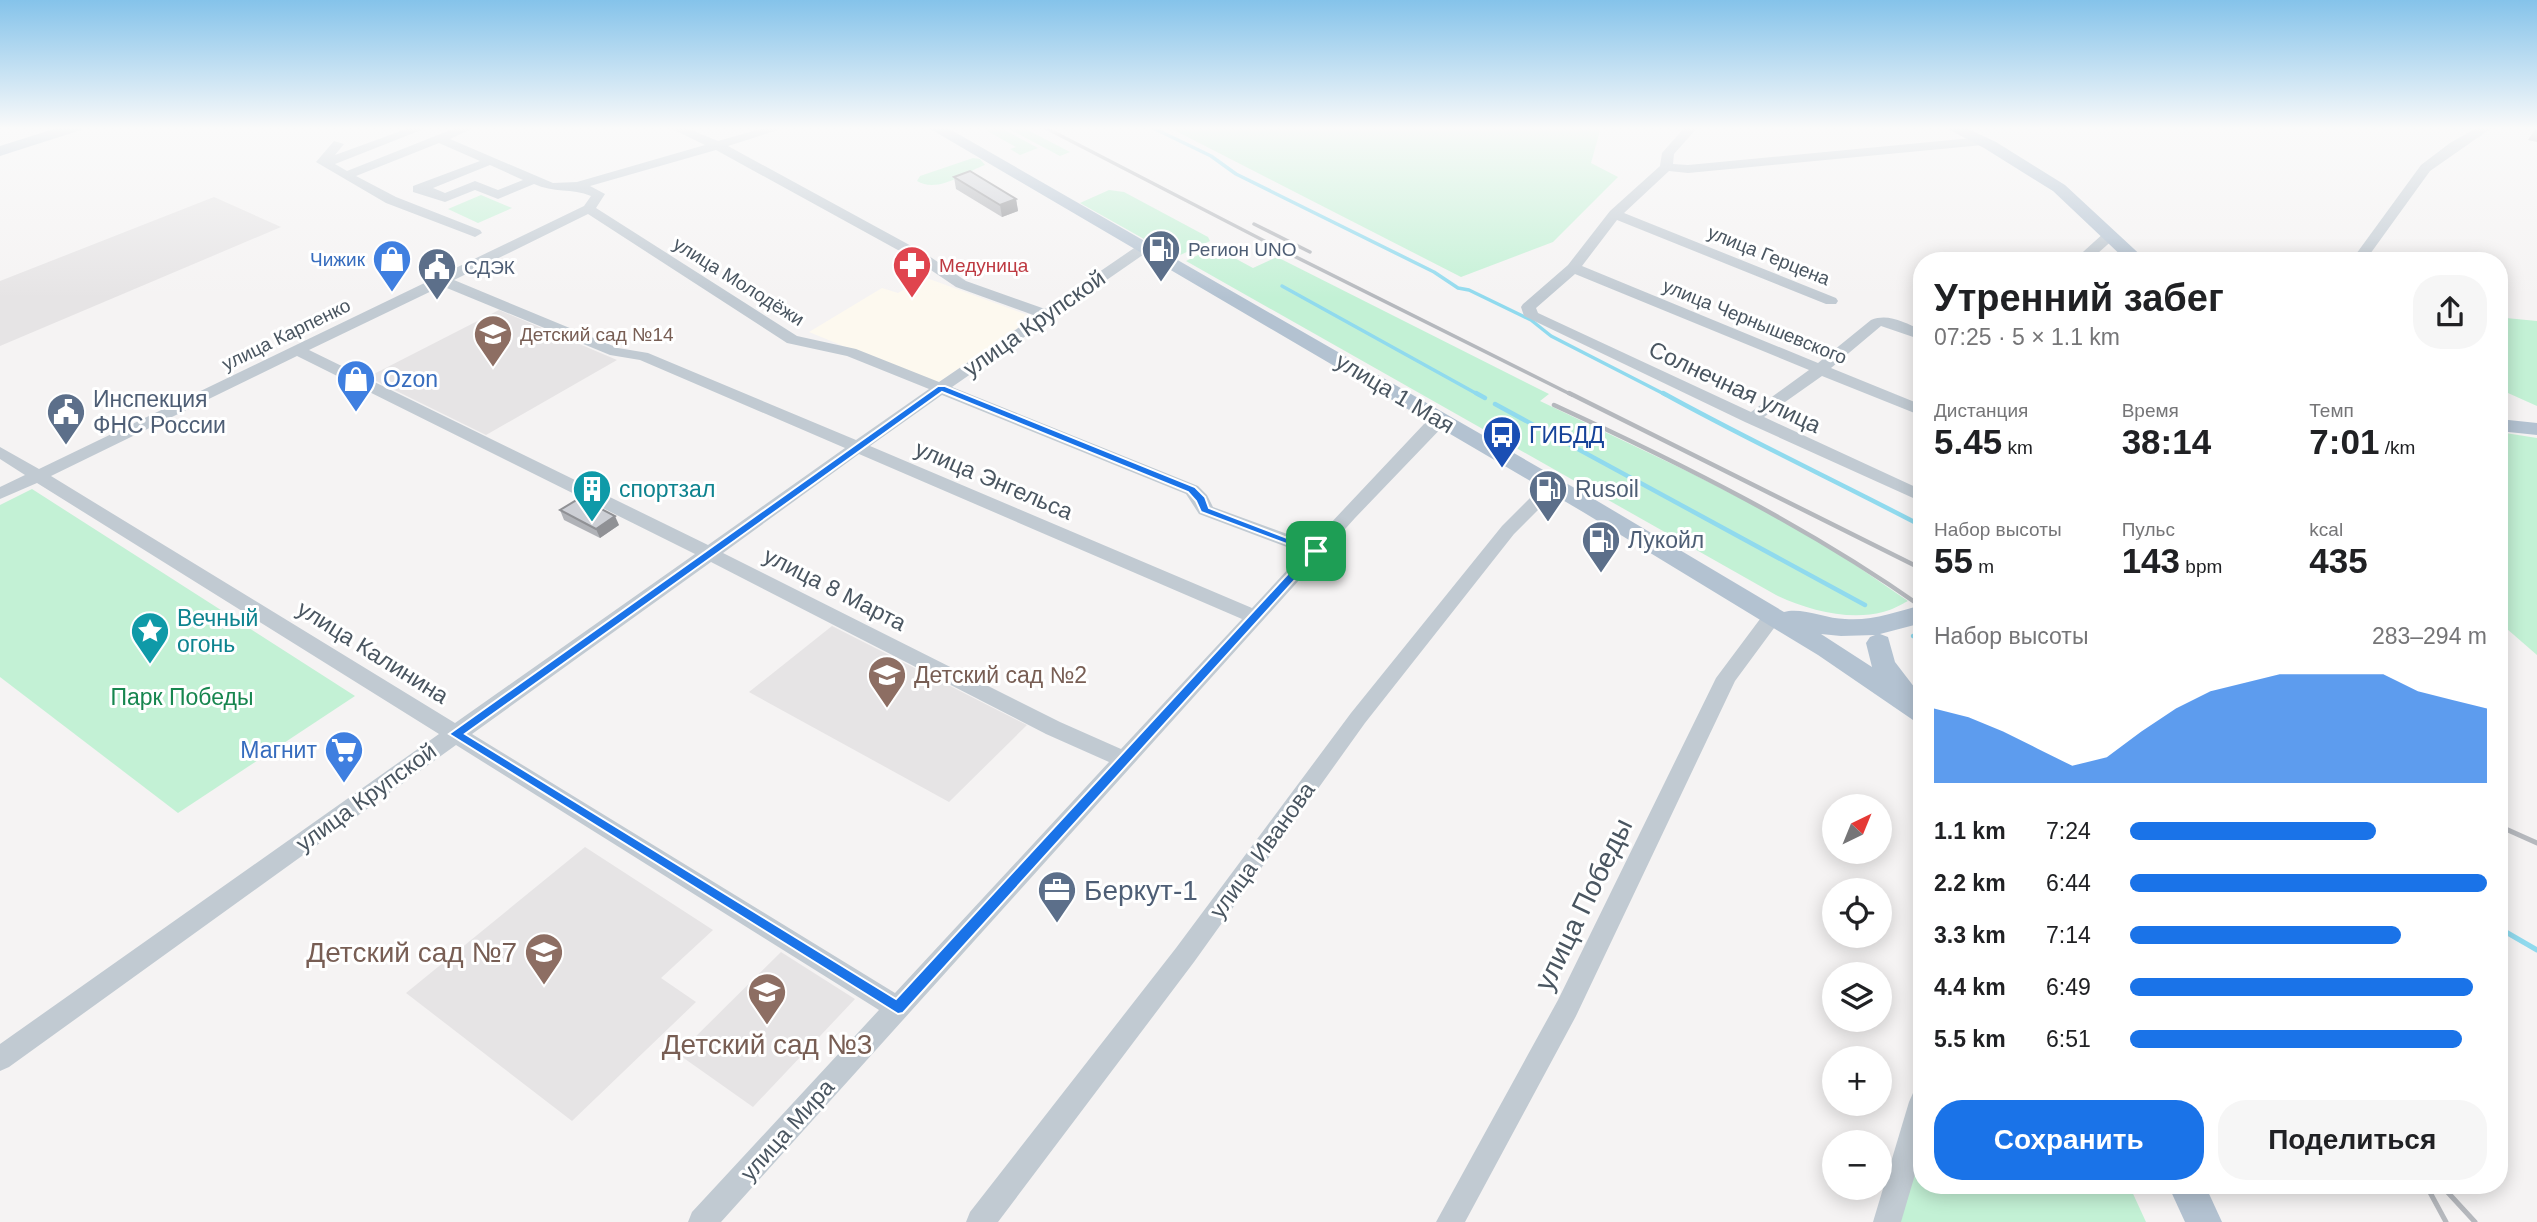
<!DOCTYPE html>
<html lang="ru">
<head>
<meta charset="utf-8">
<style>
  body { margin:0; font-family:Arial,sans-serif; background:#f6f6f6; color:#202124; height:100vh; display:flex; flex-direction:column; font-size:26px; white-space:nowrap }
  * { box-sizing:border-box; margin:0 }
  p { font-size:23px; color:#757577 }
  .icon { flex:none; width:38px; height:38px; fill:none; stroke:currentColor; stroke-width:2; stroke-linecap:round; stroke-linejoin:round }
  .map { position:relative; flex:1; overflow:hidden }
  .drawer { position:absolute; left:1913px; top:252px; width:595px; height:942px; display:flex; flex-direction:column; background:#fff; border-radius:28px; box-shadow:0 4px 18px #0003 }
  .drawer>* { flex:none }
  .needle { width:46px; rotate:43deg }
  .controls { position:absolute; left:1822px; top:794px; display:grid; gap:14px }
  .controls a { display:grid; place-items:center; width:70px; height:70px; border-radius:50%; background:#fff; box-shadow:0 4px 18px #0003; font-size:35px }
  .pin { position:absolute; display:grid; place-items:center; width:60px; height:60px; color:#fff; margin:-30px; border-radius:14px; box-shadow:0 4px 10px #0006 }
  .round { display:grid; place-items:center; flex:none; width:74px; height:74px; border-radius:28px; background:#f6f6f6 }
  .head { display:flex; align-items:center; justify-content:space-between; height:119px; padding:0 21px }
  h1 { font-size:38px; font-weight:700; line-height:52px }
  .figures { display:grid; grid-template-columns:repeat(3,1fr); gap:10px; height:119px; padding:7px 21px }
  .figures div { display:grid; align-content:center }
  .figures b { font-size:35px; font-weight:700 }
  .figures small { font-size:19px; font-weight:400 }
  .figures p { font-size:19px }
  .chart { height:196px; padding:14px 21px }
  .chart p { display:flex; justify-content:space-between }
  .chart svg { width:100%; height:126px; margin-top:7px; fill:#1a73e8; opacity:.7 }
  .button { display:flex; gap:14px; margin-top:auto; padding:14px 21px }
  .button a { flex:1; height:80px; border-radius:28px; background:#1a73e8; color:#fff; font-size:28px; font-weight:700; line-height:80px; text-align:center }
  .button a+a { background:#f6f6f6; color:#202124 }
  ul { padding:0 21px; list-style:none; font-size:23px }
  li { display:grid; grid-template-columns:112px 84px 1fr; align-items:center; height:52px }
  li i { height:18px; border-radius:9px; background:#1a73e8 }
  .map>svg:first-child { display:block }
  .commercial { fill:#fdf9ef }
  .education { fill:#e6e4e5 }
  .green { fill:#c3f1d5 }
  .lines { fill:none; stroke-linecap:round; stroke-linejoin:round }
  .stream-far2 { stroke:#90daee; stroke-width:3.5 }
  .stream-far1 { stroke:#90daee; stroke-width:4.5 }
  .stream { stroke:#90daee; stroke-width:5 }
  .minor { fill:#c1cad2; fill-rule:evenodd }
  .major { fill:#b3c2d1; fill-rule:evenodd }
  .rail-far2 { stroke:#b5b8bd; stroke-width:3.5 }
  .rail-far1 { stroke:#b5b8bd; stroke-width:4.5 }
  .rail { stroke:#b5b8bd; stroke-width:5 }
  .wall { fill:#b0b2b7 }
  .shaded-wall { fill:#909195 }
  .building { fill:#cdcfd5; stroke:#909195; stroke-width:2 }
  .route { fill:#1a73e8; stroke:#fff; stroke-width:2; fill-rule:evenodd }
  .labels { text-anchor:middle; stroke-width:6; stroke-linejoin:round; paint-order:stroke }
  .far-service-label { font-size:19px; fill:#4e5e75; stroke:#fff; text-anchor:start }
  .far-street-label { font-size:19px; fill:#4a5661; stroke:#fff }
  .far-shop-label { font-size:19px; fill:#366cbe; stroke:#fff; text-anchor:end }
  .far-health-label { font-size:19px; fill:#be3a42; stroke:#fff; text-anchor:start }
  .far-education-label { font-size:19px; fill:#785e54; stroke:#fff; text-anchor:start }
  .street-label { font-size:23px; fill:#4a5661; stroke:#fff }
  .shop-label { font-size:23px; fill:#366cbe; stroke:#fff; text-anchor:start }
  .service-label { font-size:23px; fill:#4e5e75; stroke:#fff; text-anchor:start }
  .transit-label { font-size:23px; fill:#164399; stroke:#fff; text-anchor:start }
  .culture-label { font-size:23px; fill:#0d838f; stroke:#fff; text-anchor:start }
  .education-label { font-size:23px; fill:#785e54; stroke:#fff; text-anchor:start }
  .park-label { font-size:23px; fill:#17864f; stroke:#fff }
  .near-service-label { font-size:28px; fill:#4e5e75; stroke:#fff; text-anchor:start }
  .near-street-label { font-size:28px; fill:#4a5661; stroke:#fff }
  .near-education-label { font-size:28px; fill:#785e54; stroke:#fff; text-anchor:end }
</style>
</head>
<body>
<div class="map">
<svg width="2537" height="1222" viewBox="0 0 2537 1222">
  <rect width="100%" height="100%" fill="#f5f3f3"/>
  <path class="commercial" d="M 924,277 L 1033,317 L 936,384 L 809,332 L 882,288 L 898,293 Z"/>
  <g class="education">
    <path d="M 214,197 L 281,227 L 0,346 L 0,281 Z"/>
    <path d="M 499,310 L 617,360 L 486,435 L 368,377 Z"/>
    <path d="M 832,626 L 1027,725 L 949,802 L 749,692 Z"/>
    <path d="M 585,847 L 713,930 L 661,978 L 696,1002 L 572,1121 L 406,993 Z"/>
    <path d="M 781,952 L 855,999 L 753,1107 L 678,1054 Z"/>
  </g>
  <g class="green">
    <path d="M 994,127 L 999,127 L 1038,148 L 1020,155 L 1010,149 L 1016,147 L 987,131 Z"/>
    <path d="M 1005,127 L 1022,127 L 1070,152 L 1060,156 Z"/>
    <path d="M 1168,127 L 1601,127 L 1591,163 L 1618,177 L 1553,242 L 1461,277 Z"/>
    <path d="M 973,158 L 980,159 L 985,165 C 965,172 938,194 917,181 L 920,176 Z"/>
    <path d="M 1109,190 L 1124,192 L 1208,237 L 1210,241 L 1176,257 L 1080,203 Z"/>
    <path d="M 481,195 L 512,208 L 478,223 L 448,209 Z"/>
    <path d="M 1214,247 L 1253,268 L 1277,257 L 1549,394 L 1540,401 L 1691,473 L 1810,534 L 1908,601 C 1900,605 1892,610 1883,612 C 1849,621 1807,610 1776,595 L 1186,261 Z"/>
    <path d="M 2506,318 L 2537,321 L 2537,406 L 2499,389 L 2499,325 Z"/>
    <path d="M 2499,432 L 2537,438 L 2537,655 L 2499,622 Z"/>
    <path d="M 32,489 L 355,696 L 178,813 L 0,677 L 0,505 Z"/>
    <path d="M 1921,1140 L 1922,1185 L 2129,1185 L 2146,1222 L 1899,1222 Z"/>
  </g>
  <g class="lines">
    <g class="stream-far2">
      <path d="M 1151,127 L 1211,156 L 1236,174 L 1434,272 L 1458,288 L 1469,290 L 1531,320 L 1551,336 L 1666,395"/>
      <path d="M 1282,286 L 1479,395"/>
    </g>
    <g class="stream-far1">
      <path d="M 1476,393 L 1485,398"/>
      <path d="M 1663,393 C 1748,440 1836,481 1922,526"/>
      <path d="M 1495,404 L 1865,605"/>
      <path d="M 1913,636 L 1922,638"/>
    </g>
    <path class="stream" d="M 2499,928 L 2537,950"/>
    <g class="minor">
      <path d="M 412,127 L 429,127 L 335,164 L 347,171 L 458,127 L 475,127 L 450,139 L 553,183 L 577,182 L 705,145 L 668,127 L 684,127 L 718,141 L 768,127 L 787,127 L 728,146 L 926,254 L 966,281 L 1045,309 L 1140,244 L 1150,244 L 1150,250 L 952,387 L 1198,486 L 1207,495 L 1213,507 L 1312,543 L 1424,424 L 1441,415 L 1449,420 L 1355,518 L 721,1222 L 688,1222 L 692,1212 L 879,1010 L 456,745 L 9,1067 L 0,1071 L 0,1044 L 439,734 L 37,483 L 0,499 L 0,487 L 25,475 L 0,459 L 0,447 L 39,469 L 584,206 L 591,196 C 572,188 553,193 534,184 L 498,199 L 475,190 L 445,202 L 413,192 L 413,186 L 480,161 L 439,143 L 356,176 L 396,197 L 480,230 L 482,233 L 475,237 L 386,203 L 316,162 L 334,141 L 344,144 L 335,155 ZM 716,150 L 916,260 L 956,287 L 1036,316 L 939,382 L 856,349 L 797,336 L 596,208 L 605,194 L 590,186 ZM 490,165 L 523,180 L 498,190 L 475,181 L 445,193 L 433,188 ZM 588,214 L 787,343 L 847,356 L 929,389 L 856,440 L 648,353 L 618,348 L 454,280 ZM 442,286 L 610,355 L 640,360 L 845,448 L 708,545 L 309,350 ZM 297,356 L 695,554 L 455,723 L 51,476 ZM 942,395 L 1186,494 L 1199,514 L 1303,553 L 1252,608 L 870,446 ZM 859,454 L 1242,619 L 1121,749 L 1060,722 L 723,553 ZM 711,562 L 1046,734 L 1109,762 L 895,993 L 472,734 Z"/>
      <path d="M 1685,127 L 1698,127 L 1674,154 L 1673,164 L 1688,165 L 1983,137 L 1989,141 L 1983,145 L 1688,173 L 1669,171 L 1624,213 L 1836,298 L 1838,301 L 1836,304 L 1826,304 L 1617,220 L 1582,266 L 1818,363 L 1871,320 C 1889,313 1904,323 1922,330 L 1922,340 L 1881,326 L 1831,368 L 1922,405 L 1922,416 L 1822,376 L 1764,417 L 1922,490 L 1922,502 L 1745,422 L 1524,316 L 1521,307 L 1523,304 L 1568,265 L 1610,211 L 1660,166 L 1662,153 ZM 1575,274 L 1809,370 L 1751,412 L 1538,313 L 1536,308 Z"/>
      <path d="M 2478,127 L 2493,127 L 2430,171 L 2365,261 L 2351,261 L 2421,165 L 2450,143 Z"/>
      <path d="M 2110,231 L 2117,235 L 2115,238 L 2089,261 L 2073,261 L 2105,232 Z"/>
      <path d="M 1553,480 L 1559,481 L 1562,485 L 1559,489 L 1514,534 L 1365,723 L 1194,962 L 998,1222 L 966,1222 L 970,1212 L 1176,948 L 1351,713 L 1502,526 L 1547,481 Z"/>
      <path d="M 1773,609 L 1780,611 L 1783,616 L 1735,681 L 1576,1016 L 1465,1222 L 1436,1222 L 1558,1000 L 1716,678 L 1766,611 Z"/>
      <path d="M 1922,1090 L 1922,1151 L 1901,1222 L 1873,1222 L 1909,1102 L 1913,1093 Z"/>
    </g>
    <g class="major">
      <path d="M 60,127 L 84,127 L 81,130 L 0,156 L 0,146 Z"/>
      <path d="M 927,127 L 946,127 L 1599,502 L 1784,612 C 1802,607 1826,619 1845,619 C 1873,621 1895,612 1922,605 L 1922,623 L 1880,634 L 1888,637 L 1895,662 L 1918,692 L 1916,696 L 1922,700 L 1922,723 L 1913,720 L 1818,655 L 1583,512 ZM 1821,634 L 1841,636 L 1875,635 L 1870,637 L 1866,643 L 1872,667 Z"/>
      <path d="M 1944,127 L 1964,127 L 1996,142 L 2065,185 L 2147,261 L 2127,261 L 2053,191 L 1984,148 Z"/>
      <path d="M 2499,419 L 2537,423 L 2537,435 L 2499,431 Z"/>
      <path d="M 2168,1185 L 2205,1185 L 2222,1222 L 2185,1222 Z"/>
    </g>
    <g class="rail-far2">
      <path d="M 1044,127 L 1280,249 L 1572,395"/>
      <path d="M 1254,224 L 1310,252"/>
    </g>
    <g class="rail-far1">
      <path d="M 1569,393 L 1922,569"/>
      <path d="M 1554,405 C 1682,464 1807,526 1922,607"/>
    </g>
    <g class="rail">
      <path d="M 2499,826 L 2537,843"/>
      <path d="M 2426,1185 L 2446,1222"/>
      <path d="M 2441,1185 L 2475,1222"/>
    </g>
  </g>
  <g class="wall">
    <path d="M 2537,127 L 2537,142 L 2528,140 L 2536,128 Z"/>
    <path d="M 954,177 L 1016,199 L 1018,211 L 1002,217 L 956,189 Z"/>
    <path d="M 560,510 L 619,525 L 600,538 L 564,520 Z"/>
  </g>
  <g class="shaded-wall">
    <path d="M 1016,199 L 1018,211 L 1002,217 L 1000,205 Z"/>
    <path d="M 615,516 L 619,525 L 600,538 L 596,529 Z"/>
  </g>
  <g class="building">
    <path d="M 970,171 L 1016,199 L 1000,205 L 954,177 Z"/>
    <path d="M 580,498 L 615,516 L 596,529 L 560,510 Z"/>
  </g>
  <linearGradient id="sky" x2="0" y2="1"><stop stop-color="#85c3ea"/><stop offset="0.43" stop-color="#fafafa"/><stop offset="1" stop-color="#fafafa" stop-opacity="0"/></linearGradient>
  <rect width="2537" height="298" fill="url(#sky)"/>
  <path class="route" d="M 938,386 L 945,386 L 1195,487 L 1205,497 L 1209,508 L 1321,551 L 903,1013 L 898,1014 L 449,734 ZM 942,392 L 1188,492 L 1196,501 L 1201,512 L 1308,552 L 896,999 L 465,734 Z"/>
  <defs>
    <g id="fuel-pin" transform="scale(2.0125)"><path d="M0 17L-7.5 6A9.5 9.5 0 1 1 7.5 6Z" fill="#5c6f8a" stroke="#fff"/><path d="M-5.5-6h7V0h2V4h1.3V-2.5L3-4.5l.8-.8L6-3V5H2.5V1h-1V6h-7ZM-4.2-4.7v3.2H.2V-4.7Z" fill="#fff"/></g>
    <g id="shop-pin" transform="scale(2.0125)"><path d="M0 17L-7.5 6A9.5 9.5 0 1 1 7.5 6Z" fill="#3f7fe0" stroke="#fff"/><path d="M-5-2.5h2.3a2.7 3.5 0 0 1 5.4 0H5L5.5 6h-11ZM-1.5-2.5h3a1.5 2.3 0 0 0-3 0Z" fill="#fff"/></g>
    <g id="pharmacy-pin" transform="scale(2.0125)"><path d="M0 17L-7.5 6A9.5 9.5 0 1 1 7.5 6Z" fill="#e0444e" stroke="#fff"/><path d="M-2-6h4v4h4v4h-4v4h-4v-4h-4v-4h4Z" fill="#fff"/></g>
    <g id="civic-pin" transform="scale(2.0125)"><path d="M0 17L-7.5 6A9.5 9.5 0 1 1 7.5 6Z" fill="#5c6f8a" stroke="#fff"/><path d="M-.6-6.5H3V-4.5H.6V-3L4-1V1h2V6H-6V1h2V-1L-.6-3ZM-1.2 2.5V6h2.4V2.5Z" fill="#fff"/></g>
    <g id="school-pin" transform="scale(2.0125)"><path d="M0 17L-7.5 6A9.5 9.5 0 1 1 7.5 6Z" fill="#8d6e63" stroke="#fff"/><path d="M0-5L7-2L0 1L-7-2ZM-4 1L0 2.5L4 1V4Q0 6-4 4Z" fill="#fff"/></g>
    <g id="bus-pin" transform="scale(2.0125)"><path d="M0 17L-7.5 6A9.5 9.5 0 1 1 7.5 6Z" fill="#1a4fb4" stroke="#fff"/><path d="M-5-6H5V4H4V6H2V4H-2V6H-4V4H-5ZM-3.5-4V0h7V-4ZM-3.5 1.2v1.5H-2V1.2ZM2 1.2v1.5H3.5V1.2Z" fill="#fff"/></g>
    <g id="building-pin" transform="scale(2.0125)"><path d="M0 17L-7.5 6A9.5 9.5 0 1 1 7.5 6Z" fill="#0f9aa8" stroke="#fff"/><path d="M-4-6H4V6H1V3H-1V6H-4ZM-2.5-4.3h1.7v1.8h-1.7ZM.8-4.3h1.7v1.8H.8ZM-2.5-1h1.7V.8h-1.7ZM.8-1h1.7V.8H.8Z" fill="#fff"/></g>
    <g id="sight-pin" transform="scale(2.0125)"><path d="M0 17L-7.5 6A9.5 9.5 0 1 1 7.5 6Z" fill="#0f9aa8" stroke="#fff"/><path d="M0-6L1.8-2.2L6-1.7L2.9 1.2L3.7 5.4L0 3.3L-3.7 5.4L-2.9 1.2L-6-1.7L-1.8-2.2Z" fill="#fff"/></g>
    <g id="supermarket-pin" transform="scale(2.0125)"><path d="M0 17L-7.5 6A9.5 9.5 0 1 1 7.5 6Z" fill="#3f7fe0" stroke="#fff"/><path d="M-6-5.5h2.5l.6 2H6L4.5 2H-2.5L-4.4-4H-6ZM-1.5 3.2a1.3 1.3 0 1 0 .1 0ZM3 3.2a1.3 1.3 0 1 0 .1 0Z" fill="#fff"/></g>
    <g id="office-pin" transform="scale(2.0125)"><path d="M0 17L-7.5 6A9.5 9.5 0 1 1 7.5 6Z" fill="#5c6f8a" stroke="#fff"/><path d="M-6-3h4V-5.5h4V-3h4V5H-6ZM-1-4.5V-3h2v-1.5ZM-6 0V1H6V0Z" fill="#fff"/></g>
  </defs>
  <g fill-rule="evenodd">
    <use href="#fuel-pin" x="1161" y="249"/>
    <use href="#shop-pin" x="392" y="259"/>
    <use href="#pharmacy-pin" x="912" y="265"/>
    <use href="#civic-pin" x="437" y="267"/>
    <use href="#school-pin" x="493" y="334"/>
    <use href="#shop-pin" x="356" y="379"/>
    <use href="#civic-pin" x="66" y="412"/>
    <use href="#bus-pin" x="1502" y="435"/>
    <use href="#building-pin" x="592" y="489"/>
    <use href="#fuel-pin" x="1548" y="489"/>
    <use href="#fuel-pin" x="1601" y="540"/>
    <use href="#sight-pin" x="150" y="631"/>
    <use href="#school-pin" x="887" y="675"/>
    <use href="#supermarket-pin" x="344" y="750"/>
    <use href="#office-pin" x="1057" y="890"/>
    <use href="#school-pin" x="544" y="952"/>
    <use href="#school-pin" x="767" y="992"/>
  </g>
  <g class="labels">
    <g class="far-service-label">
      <text x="1188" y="256">Регион UNO</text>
      <text x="464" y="274">СДЭК</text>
    </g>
    <g class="far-street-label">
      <text transform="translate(1769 255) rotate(22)" y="7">улица Герцена</text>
      <text transform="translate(739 281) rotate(32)" y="7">улица Молодёжи</text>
      <text transform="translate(1755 321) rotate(22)" y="7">улица Чернышевского</text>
      <text transform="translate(286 334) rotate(-26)" y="7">улица Карпенко</text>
    </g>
    <g class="far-shop-label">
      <text x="365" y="266">Чижик</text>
    </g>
    <g class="far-health-label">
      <text x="939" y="272">Медуница</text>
    </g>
    <g class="far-education-label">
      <text x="520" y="341">Детский сад №14</text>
    </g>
    <g class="street-label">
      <text transform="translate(1034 323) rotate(-35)" y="8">улица Крупской</text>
      <text transform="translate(1735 387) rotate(25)" y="8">Солнечная улица</text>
      <text transform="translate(1395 393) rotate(31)" y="8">улица 1 Мая</text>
      <text transform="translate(994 480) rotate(23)" y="8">улица Энгельса</text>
      <text transform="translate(835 589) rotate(27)" y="8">улица 8 Марта</text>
      <text transform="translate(373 652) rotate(32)" y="8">улица Калинина</text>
      <text transform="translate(366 797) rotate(-36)" y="8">улица Крупской</text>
      <text transform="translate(1262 850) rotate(-54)" y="8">улица Иванова</text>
      <text transform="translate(787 1130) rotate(-48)" y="8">улица Мира</text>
    </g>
    <g class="shop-label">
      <text x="383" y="387">Ozon</text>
      <text x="317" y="758" text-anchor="end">Магнит</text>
    </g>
    <g class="service-label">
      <text x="93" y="407">Инспекция<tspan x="93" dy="26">ФНС России</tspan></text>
      <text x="1575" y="497">Rusoil</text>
      <text x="1628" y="548">Лукойл</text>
    </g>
    <g class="transit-label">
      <text x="1529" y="443">ГИБДД</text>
    </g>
    <g class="culture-label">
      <text x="619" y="497">спортзал</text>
      <text x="177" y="626">Вечный<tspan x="177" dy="26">огонь</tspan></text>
    </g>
    <g class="education-label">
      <text x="914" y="683">Детский сад №2</text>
    </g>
    <g class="park-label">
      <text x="182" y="705">Парк Победы</text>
    </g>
    <g class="near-service-label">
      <text x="1084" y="900">Беркут-1</text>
    </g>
    <g class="near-street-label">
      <text transform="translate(1583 904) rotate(-64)" y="10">улица Победы</text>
    </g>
    <g class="near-education-label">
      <text x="517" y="962">Детский сад №7</text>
      <text x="767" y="1054" text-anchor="middle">Детский сад №3</text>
    </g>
  </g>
</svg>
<div class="controls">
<a><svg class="needle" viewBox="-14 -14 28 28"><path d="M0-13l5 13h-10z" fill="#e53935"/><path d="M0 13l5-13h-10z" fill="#757577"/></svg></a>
<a><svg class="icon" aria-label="locate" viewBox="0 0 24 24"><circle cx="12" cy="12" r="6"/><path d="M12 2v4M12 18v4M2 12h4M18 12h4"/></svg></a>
<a><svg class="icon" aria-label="layers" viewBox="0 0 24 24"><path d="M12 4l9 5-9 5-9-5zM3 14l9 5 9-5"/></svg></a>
<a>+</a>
<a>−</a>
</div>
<div class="pin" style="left:1316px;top:551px;background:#1e9e55"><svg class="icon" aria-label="arrive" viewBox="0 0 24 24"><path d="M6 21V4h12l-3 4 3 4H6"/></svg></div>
<section class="drawer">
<div class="head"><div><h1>Утренний забег</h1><p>07:25 · 5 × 1.1 km</p></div><a class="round"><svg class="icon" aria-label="share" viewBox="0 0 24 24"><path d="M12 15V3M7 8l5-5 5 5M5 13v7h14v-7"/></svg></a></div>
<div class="figures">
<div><p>Дистанция</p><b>5.45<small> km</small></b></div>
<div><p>Время</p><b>38:14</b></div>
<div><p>Темп</p><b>7:01<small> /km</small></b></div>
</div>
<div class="figures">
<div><p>Набор высоты</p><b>55<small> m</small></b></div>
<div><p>Пульс</p><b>143<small> bpm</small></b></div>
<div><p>kcal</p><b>435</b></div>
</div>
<div class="chart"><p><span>Набор высоты</span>283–294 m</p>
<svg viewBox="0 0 160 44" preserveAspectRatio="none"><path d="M0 44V18L10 21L20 26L30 32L40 38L50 35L60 26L70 18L80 12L90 9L100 6L110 6L120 6L130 6L140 12L150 15L160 18V44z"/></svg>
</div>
<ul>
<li><b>1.1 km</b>7:24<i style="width:69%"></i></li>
<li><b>2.2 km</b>6:44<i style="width:100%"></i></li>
<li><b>3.3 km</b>7:14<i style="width:76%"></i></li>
<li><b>4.4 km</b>6:49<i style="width:96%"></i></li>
<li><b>5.5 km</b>6:51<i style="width:93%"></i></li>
</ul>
<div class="button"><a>Сохранить</a><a>Поделиться</a></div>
</section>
</div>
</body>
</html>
